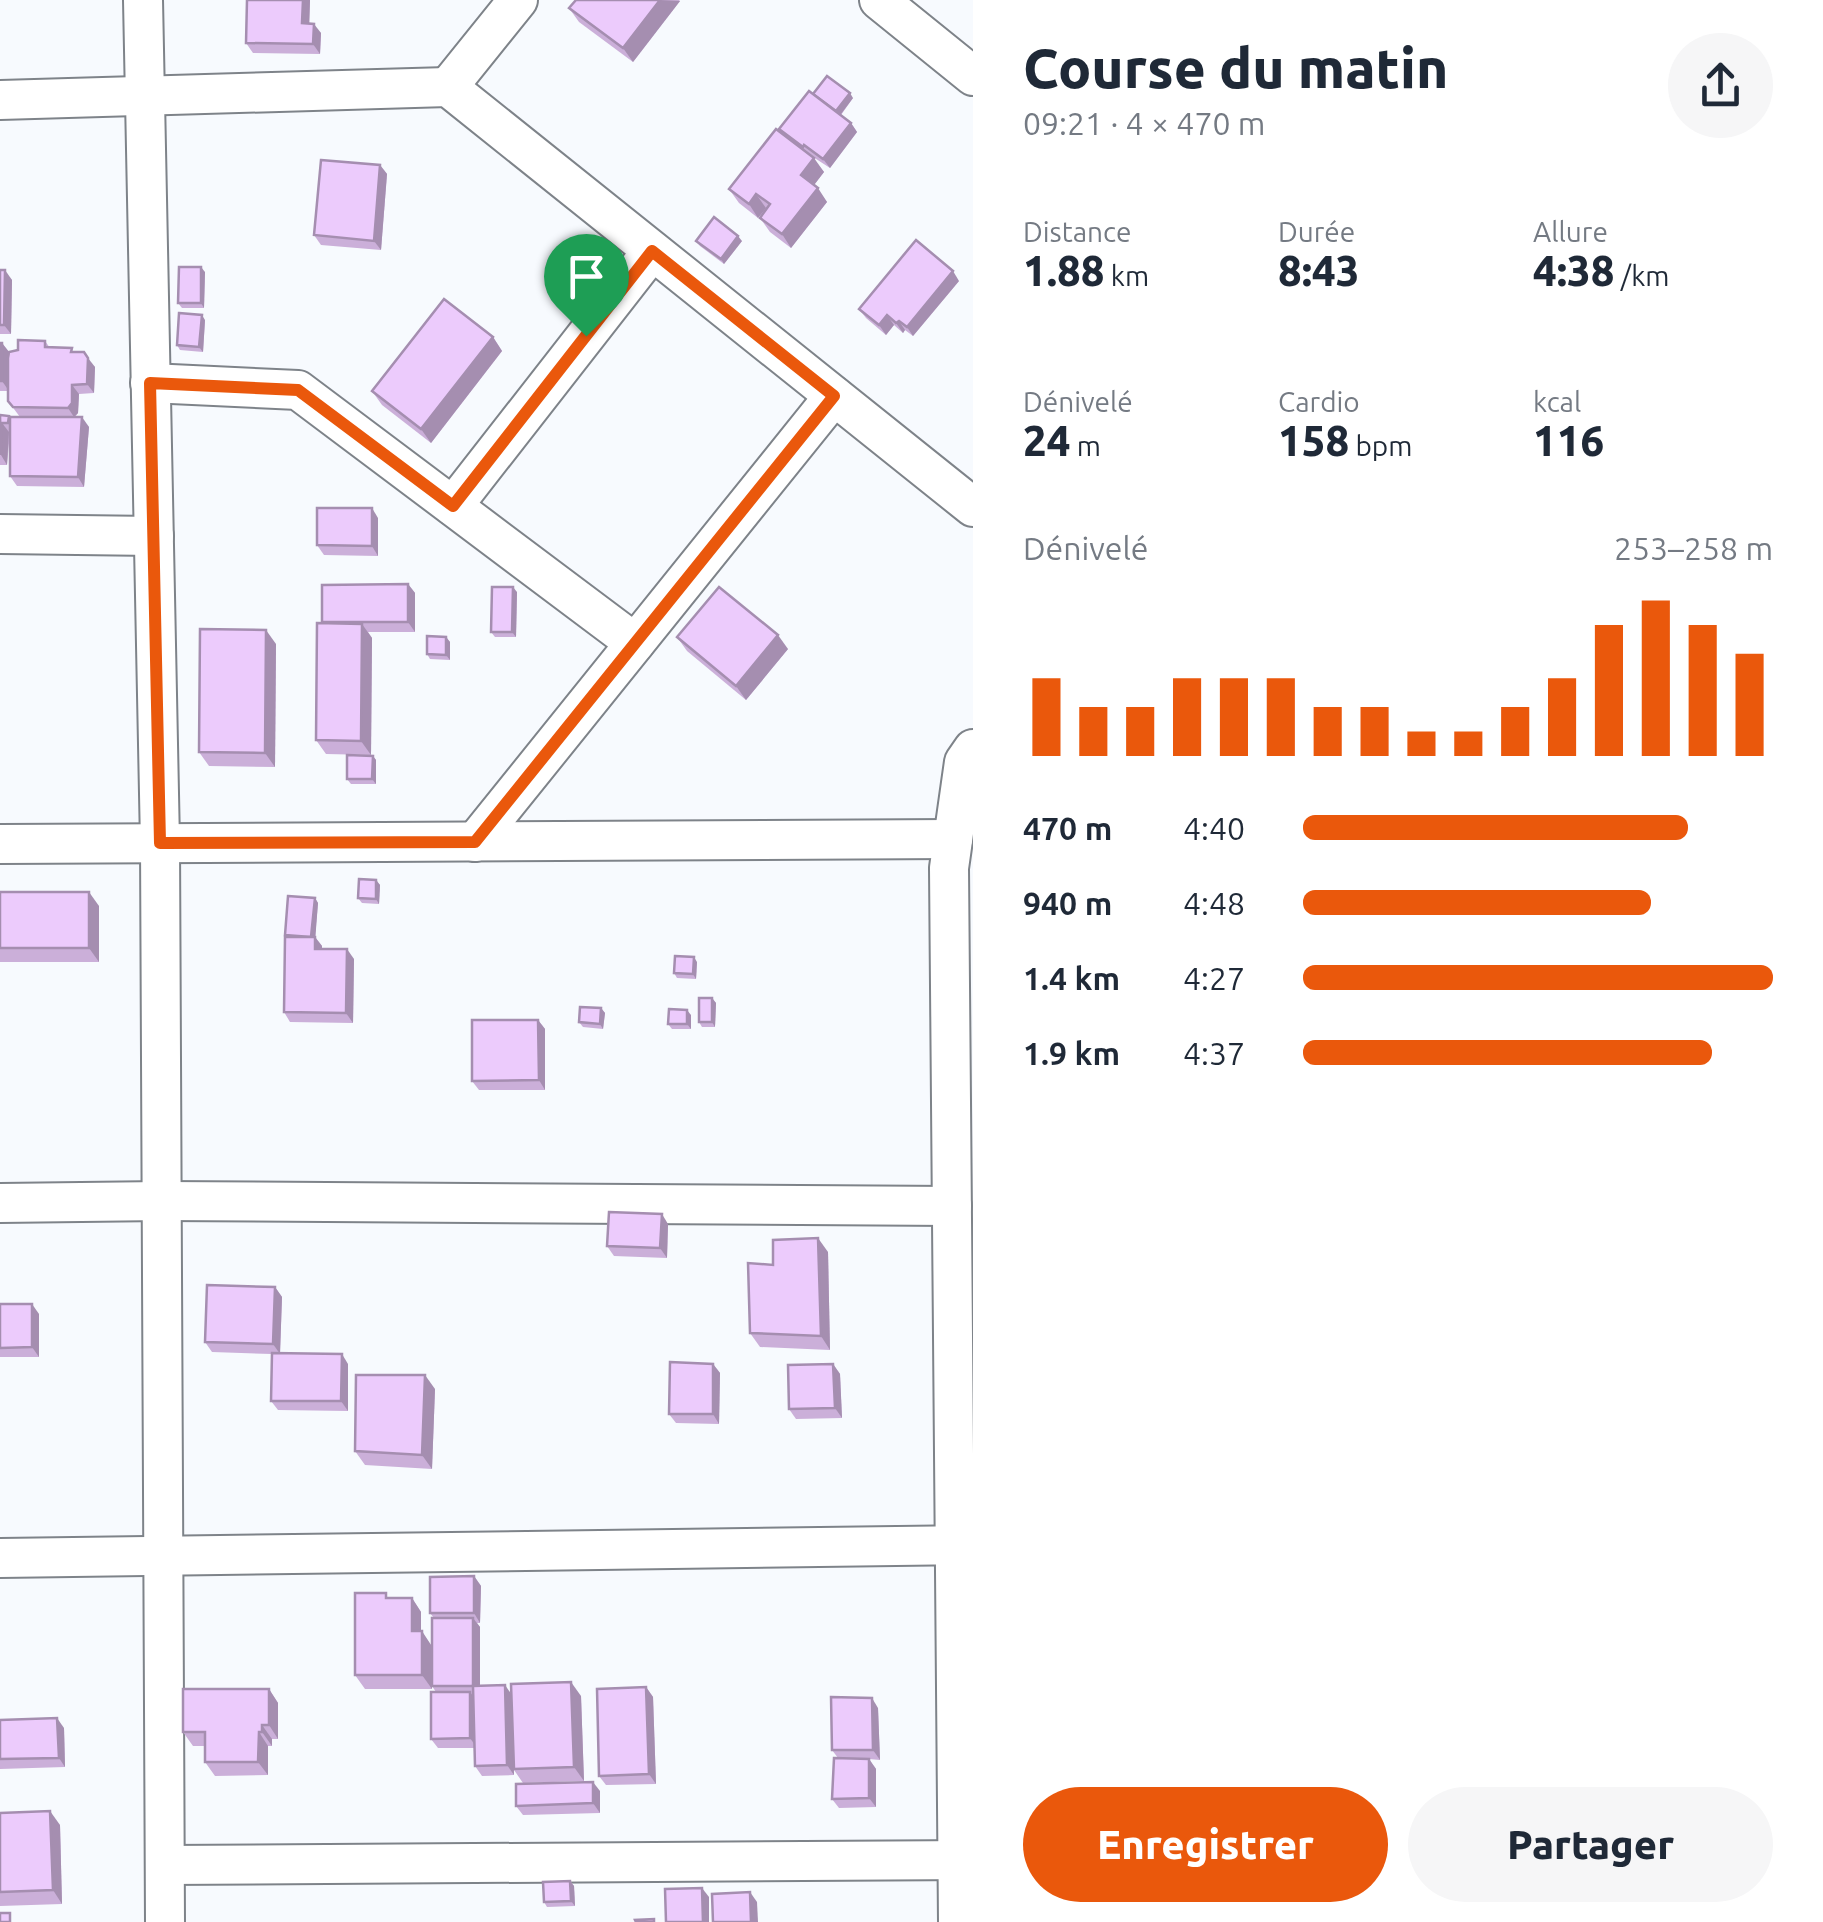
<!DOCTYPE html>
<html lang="fr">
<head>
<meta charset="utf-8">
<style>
  body { margin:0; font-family:Ubuntu,sans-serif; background:#f6f6f7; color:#1f2937; height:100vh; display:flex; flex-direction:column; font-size:38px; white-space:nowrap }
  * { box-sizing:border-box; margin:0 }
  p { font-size:32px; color:#747a83 }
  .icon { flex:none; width:55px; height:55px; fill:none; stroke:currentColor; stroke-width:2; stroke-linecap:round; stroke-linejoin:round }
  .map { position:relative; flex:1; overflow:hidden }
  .drawer { display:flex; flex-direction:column; background:#fff; width:850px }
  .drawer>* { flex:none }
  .pin { position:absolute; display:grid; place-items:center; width:85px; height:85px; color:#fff; margin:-102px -42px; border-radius:50% 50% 50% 0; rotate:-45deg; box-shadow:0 0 10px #0007 }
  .pin .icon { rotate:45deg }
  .round { display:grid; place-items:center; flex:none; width:105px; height:105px; border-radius:52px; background:#f6f6f7 }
  .overview { display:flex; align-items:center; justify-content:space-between; height:170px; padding:0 50px }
  h1 { font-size:55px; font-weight:800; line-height:75px }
  .figures { display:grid; grid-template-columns:repeat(3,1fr); gap:15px; height:170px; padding:10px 50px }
  .figures div { display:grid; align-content:center }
  .figures b { font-size:42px; font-weight:800 }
  .figures small { font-size:28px; font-weight:400 }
  .figures p { font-size:28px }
  .chart { height:280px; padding:20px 50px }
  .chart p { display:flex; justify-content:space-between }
  .chart svg { width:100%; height:180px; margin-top:10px; stroke:#ea580c; stroke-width:6 }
  .button { display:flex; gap:20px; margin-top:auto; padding:20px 50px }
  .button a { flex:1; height:115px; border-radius:60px; background:#ea580c; color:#fff; font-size:40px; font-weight:800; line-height:115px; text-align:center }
  .button a+a { background:#f6f6f7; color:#1f2937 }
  ul { padding:0 50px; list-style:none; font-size:32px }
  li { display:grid; grid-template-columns:160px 120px 1fr; align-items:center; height:75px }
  li i { height:25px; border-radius:12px; background:#ea580c }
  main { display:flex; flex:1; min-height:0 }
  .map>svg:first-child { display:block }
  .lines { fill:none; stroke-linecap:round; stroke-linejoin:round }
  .minor-casing { stroke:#7e8389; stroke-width:42 }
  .minor { stroke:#fff; stroke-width:38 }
  .wall { fill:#cbafd9 }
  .shaded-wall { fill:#a58eb0 }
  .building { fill:#eccbfc; stroke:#a58eb0; stroke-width:2.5 }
  .route-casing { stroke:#fff; stroke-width:20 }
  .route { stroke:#ea580c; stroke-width:12 }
</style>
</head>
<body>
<main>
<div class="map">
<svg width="973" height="1922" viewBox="0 0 973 1922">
  <rect width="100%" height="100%" fill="#f7fafe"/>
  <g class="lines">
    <g class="minor-casing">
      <g id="minor">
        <path d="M 143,0 L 160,843 L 165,1922"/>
        <path d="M 879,0 L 973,76"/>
        <path d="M 448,87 L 518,0"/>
        <path d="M 0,100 L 448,87 L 973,507"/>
        <path d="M 150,383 L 298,390 L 635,643"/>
        <path d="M 453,506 L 652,251"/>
        <path d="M 0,534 L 154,536"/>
        <path d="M 475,842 L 834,396"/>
        <path d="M 0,844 L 953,839"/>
        <path d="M 0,1203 L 162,1201 L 952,1206"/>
        <path d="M 0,1558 L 973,1545"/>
        <path d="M 165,1865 L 973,1860"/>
        <path d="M 958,1922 L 949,868 L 964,762 L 973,749"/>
      </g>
    </g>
    <use href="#minor" class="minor"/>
  </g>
  <g class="wall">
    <path d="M 247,0 L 310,0 L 309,24 L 321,33 L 320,54 L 253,53 L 246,43 Z"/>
    <path d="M 576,0 L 679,0 L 680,1 L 633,62 L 579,22 L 569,8 Z"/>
    <path d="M 813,94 L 853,98 L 841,115 L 851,123 L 857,132 L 830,168 L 810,155 L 824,172 L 814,185 L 827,202 L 791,248 L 770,232 L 760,218 L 767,209 L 758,218 L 739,203 L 729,189 L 783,134 L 779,129 Z"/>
    <path d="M 380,165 L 387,174 L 381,250 L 321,245 L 314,235 Z"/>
    <path d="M 696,241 L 742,241 L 724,264 L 700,246 Z"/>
    <path d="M 0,270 L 12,280 L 11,334 L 0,334 Z"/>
    <path d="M 205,272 L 204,308 L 182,308 L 178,303 Z"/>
    <path d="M 959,281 L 913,336 L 905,330 L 903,333 L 894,325 L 886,335 L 866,318 L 859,309 Z"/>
    <path d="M 205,320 L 203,352 L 180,350 L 177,345 Z"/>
    <path d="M 493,337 L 502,351 L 431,443 L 382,405 L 372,391 Z"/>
    <path d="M 45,341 L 50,348 L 75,352 L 95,367 L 94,393 L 79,394 L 78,413 L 75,417 L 89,427 L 84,487 L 17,486 L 10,476 L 10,432 L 7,465 L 0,465 L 0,415 L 10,418 L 20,417 L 8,401 L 8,391 L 0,391 L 0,343 L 2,343 L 9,352 Z"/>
    <path d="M 378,518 L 378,556 L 324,555 L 317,545 Z"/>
    <path d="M 408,584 L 415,593 L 415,632 L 368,632 L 372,638 L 371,755 L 326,754 L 316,740 L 322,622 Z"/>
    <path d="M 517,592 L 516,637 L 495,637 L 491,632 Z"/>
    <path d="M 446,637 L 450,642 L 450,660 L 430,659 L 427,654 Z"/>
    <path d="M 677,637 L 788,649 L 746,700 L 687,651 Z"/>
    <path d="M 276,644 L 275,767 L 209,766 L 199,752 Z"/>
    <path d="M 373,756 L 376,760 L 376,784 L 351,784 L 347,779 Z"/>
    <path d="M 376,880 L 380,885 L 379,904 L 362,903 L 358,898 Z"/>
    <path d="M 0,892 L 99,906 L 99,962 L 0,962 Z"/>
    <path d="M 315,898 L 318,903 L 315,937 L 322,946 L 322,949 L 354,959 L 353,1023 L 290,1022 L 284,1012 L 286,937 L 285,935 Z"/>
    <path d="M 697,962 L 696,979 L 677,978 L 674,973 Z"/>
    <path d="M 712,998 L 716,1003 L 715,1027 L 702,1027 L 699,1022 Z"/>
    <path d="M 601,1008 L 605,1013 L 603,1029 L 583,1027 L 579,1022 Z"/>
    <path d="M 691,1015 L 691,1029 L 672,1029 L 668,1024 Z"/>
    <path d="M 538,1020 L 545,1029 L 545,1090 L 479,1090 L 472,1081 Z"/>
    <path d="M 668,1224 L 667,1258 L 614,1256 L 607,1246 Z"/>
    <path d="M 828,1252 L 830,1350 L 760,1347 L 750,1333 L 773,1265 Z"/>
    <path d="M 275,1287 L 282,1297 L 280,1353 L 348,1364 L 348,1411 L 278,1410 L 271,1401 L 272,1354 L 212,1352 L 205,1342 Z"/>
    <path d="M 0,1304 L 39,1314 L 39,1357 L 0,1357 Z"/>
    <path d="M 713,1364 L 720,1373 L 719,1424 L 676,1423 L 669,1414 Z"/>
    <path d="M 833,1364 L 840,1374 L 842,1418 L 796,1419 L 789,1409 Z"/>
    <path d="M 435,1389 L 432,1469 L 365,1465 L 355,1451 Z"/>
    <path d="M 474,1576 L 481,1586 L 480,1623 L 477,1623 L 480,1627 L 480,1686 L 511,1694 L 581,1696 L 584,1781 L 523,1783 L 514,1770 L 514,1775 L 482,1776 L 475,1766 L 475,1748 L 438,1748 L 431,1739 L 436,1692 L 432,1686 L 434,1618 L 430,1613 Z"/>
    <path d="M 389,1598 L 412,1598 L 421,1612 L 421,1631 L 431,1645 L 432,1689 L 365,1689 L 355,1675 Z"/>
    <path d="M 646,1687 L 653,1697 L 656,1784 L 606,1785 L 599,1776 Z"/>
    <path d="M 269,1689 L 278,1703 L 278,1739 L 272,1739 L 272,1746 L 268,1746 L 268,1775 L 215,1776 L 205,1762 L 205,1746 L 193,1746 L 183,1732 Z"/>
    <path d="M 878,1708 L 880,1760 L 869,1759 L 876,1769 L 876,1807 L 839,1808 L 832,1799 L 838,1758 L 832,1750 Z"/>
    <path d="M 0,1720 L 64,1728 L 65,1767 L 0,1769 Z"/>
    <path d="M 600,1791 L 600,1813 L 523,1815 L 516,1806 Z"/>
    <path d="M 0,1813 L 60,1825 L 62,1904 L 0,1906 Z"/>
    <path d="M 570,1881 L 574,1886 L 575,1906 L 547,1907 L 544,1902 Z"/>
  </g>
  <g class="shaded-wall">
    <path d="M 303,0 L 310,0 L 309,33 L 302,23 Z"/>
    <path d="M 660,0 L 680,1 L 633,62 L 623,48 Z"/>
    <path d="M 314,24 L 321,33 L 320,54 L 313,44 Z"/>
    <path d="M 850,93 L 853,98 L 838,118 L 835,113 Z"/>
    <path d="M 851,123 L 857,132 L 830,168 L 823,159 Z"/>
    <path d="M 814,158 L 824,172 L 811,189 L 801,175 Z"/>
    <path d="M 380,165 L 387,174 L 381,250 L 374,241 Z"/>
    <path d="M 818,188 L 827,202 L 791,248 L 782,234 Z"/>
    <path d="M 756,194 L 766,208 L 758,218 L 749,204 Z"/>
    <path d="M 738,236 L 742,241 L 724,264 L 721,259 Z"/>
    <path d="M 201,267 L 205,272 L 204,308 L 201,303 Z"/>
    <path d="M 5,270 L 12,280 L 11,334 L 4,325 Z"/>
    <path d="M 953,271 L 959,281 L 913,336 L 907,327 Z"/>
    <path d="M 202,315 L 205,320 L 203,352 L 199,347 Z"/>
    <path d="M 887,315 L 894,325 L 886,335 L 879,325 Z"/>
    <path d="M 899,321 L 905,330 L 903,333 L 896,323 Z"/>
    <path d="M 493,337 L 502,351 L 431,443 L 421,429 Z"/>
    <path d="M 2,343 L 9,352 L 9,391 L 2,381 Z"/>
    <path d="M 88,358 L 95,367 L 94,393 L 87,384 Z"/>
    <path d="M 72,385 L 79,394 L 78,413 L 74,417 L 68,408 Z"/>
    <path d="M 82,417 L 89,427 L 84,487 L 78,477 Z"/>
    <path d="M 2,423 L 9,432 L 7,465 L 1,455 Z"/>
    <path d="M 372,508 L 378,518 L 378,556 L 372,546 Z"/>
    <path d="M 408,584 L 415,593 L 415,632 L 408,622 Z"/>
    <path d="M 513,587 L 517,592 L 516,637 L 512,632 Z"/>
    <path d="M 362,624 L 372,638 L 371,755 L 361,741 Z"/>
    <path d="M 266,630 L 276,644 L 275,767 L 265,753 Z"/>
    <path d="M 778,635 L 788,649 L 746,700 L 736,686 Z"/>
    <path d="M 446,637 L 450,642 L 450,660 L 446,655 Z"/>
    <path d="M 373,756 L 376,760 L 376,784 L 372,779 Z"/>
    <path d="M 376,880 L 380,885 L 379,904 L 376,899 Z"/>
    <path d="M 89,892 L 99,906 L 99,962 L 89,948 Z"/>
    <path d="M 315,898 L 318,903 L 315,942 L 311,937 Z"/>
    <path d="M 315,937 L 322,946 L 322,959 L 315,949 Z"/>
    <path d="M 347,949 L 354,959 L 353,1023 L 346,1013 Z"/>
    <path d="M 694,957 L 697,962 L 696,979 L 693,974 Z"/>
    <path d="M 712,998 L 716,1003 L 715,1027 L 712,1022 Z"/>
    <path d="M 601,1008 L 605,1013 L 603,1029 L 600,1024 Z"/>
    <path d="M 687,1010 L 691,1015 L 691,1029 L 687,1024 Z"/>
    <path d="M 538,1020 L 545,1029 L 545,1090 L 539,1080 Z"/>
    <path d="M 662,1214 L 668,1224 L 667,1258 L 660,1248 Z"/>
    <path d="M 818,1238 L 828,1252 L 830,1350 L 821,1336 Z"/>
    <path d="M 275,1287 L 282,1297 L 280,1354 L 273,1344 Z"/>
    <path d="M 32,1304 L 39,1314 L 39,1357 L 32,1347 Z"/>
    <path d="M 342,1354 L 348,1364 L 348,1411 L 341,1401 Z"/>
    <path d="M 713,1364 L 720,1373 L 719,1424 L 713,1414 Z"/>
    <path d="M 833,1364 L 840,1374 L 842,1418 L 835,1408 Z"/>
    <path d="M 425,1375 L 435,1389 L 432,1469 L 422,1455 Z"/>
    <path d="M 474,1576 L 481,1586 L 480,1623 L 474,1613 Z"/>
    <path d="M 412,1598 L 421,1612 L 421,1645 L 412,1631 Z"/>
    <path d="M 473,1618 L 480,1627 L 480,1696 L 473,1686 Z"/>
    <path d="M 422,1631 L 431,1645 L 432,1689 L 422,1675 Z"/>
    <path d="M 571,1682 L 581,1696 L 584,1781 L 574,1767 Z"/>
    <path d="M 505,1685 L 512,1695 L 514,1775 L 507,1765 Z"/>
    <path d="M 646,1687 L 653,1697 L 656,1784 L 649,1774 Z"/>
    <path d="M 269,1689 L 278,1703 L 278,1739 L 269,1725 Z"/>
    <path d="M 470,1692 L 477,1701 L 477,1748 L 470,1738 Z"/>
    <path d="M 872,1698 L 878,1708 L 880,1760 L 873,1750 Z"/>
    <path d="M 57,1718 L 64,1728 L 65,1767 L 59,1758 Z"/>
    <path d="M 262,1725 L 272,1739 L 272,1746 L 262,1732 Z"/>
    <path d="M 259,1732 L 268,1746 L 268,1775 L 258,1762 Z"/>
    <path d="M 869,1759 L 876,1769 L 876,1807 L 869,1798 Z"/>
    <path d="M 593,1782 L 600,1791 L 600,1813 L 593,1803 Z"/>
    <path d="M 50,1811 L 60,1825 L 62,1904 L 53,1890 Z"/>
    <path d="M 570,1881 L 574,1886 L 575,1906 L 571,1901 Z"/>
    <path d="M 702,1888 L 709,1897 L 709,1922 L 703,1922 Z"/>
    <path d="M 750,1892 L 757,1902 L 758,1922 L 751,1922 Z"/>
  </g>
  <g class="building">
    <path d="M 247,0 L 303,0 L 302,23 L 314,24 L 313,44 L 246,43 Z"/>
    <path d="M 576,0 L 660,0 L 623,48 L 569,8 Z"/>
    <path d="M 827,76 L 850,93 L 836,111 L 813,94 Z"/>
    <path d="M 809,91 L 851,123 L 823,159 L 804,145 L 803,147 L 779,129 Z"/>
    <path d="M 776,129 L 814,158 L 801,175 L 818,188 L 782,234 L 760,218 L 770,204 L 756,194 L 749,204 L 729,189 Z"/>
    <path d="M 321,160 L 380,165 L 374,241 L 314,235 Z"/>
    <path d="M 714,217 L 738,236 L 721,259 L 696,241 Z"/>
    <path d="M 916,240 L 953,271 L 907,327 L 899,321 L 896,323 L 887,315 L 879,325 L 859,309 Z"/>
    <path d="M 179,267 L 201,267 L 201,303 L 178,303 Z"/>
    <path d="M 0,270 L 5,270 L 4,325 L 0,325 Z"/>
    <path d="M 444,299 L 493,337 L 421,429 L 372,391 Z"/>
    <path d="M 179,313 L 202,315 L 199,347 L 177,345 Z"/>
    <path d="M 18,340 L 45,341 L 45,347 L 72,348 L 71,352 L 84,352 L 88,358 L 87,384 L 72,385 L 72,403 L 68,408 L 13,407 L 8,401 L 8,358 L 9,352 L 18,350 Z"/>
    <rect x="0" y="343" width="2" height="38"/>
    <path d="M 0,415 L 9,416 L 8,423 L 2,423 L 1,455 Z"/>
    <path d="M 10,417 L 82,417 L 78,477 L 10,476 Z"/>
    <path d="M 317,508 L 372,508 L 372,546 L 317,545 Z"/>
    <path d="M 408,584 L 408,622 L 322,622 L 322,585 Z"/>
    <path d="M 492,587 L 513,587 L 512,632 L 491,632 Z"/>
    <path d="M 719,587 L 778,635 L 736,686 L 677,637 Z"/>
    <path d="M 317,623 L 362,624 L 361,741 L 316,740 Z"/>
    <path d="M 200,629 L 266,630 L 265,753 L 199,752 Z"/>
    <path d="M 427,636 L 446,637 L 446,655 L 427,654 Z"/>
    <path d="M 347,755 L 373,756 L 372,779 L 347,779 Z"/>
    <path d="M 359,879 L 376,880 L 376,899 L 358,898 Z"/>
    <rect x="0" y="892" width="89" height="56"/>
    <path d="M 288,896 L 315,898 L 311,937 L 285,935 Z"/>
    <path d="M 285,937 L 315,937 L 315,949 L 347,949 L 346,1013 L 284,1012 Z"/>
    <path d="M 675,956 L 694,957 L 693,974 L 674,973 Z"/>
    <rect x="699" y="998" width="13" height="24"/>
    <path d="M 580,1007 L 601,1008 L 600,1024 L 579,1022 Z"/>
    <path d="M 669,1009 L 687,1010 L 687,1024 L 668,1024 Z"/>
    <path d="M 472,1020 L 538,1020 L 539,1080 L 472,1081 Z"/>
    <path d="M 609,1212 L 662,1214 L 660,1248 L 607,1246 Z"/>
    <path d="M 818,1238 L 821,1336 L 750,1333 L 748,1263 L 773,1265 L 773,1240 Z"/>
    <path d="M 207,1285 L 275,1287 L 273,1344 L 205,1342 Z"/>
    <path d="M 0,1304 L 32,1304 L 32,1347 L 0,1348 Z"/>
    <path d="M 272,1353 L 342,1354 L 341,1401 L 271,1401 Z"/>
    <path d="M 670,1362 L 713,1364 L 713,1414 L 669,1414 Z"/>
    <path d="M 833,1364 L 835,1408 L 789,1409 L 788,1365 Z"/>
    <path d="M 356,1375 L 425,1375 L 422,1455 L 355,1451 Z"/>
    <path d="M 474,1576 L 474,1613 L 430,1613 L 430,1577 Z"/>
    <path d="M 355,1593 L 386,1593 L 386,1598 L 412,1598 L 412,1631 L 422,1631 L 422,1675 L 355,1675 Z"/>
    <rect x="432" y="1618" width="41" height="68"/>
    <path d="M 571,1682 L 574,1767 L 514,1769 L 511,1684 Z"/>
    <path d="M 505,1685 L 507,1765 L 475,1766 L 473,1686 Z"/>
    <path d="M 646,1687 L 649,1774 L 599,1776 L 597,1689 Z"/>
    <path d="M 183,1689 L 269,1689 L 269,1725 L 262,1725 L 262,1732 L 259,1732 L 258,1762 L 205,1762 L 205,1732 L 183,1732 Z"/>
    <path d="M 431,1692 L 470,1692 L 470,1738 L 431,1739 Z"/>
    <path d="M 831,1697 L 872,1698 L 873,1750 L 832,1750 Z"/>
    <path d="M 57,1718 L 59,1758 L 0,1759 L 0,1720 Z"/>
    <path d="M 834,1758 L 869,1759 L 869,1798 L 832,1799 Z"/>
    <path d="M 593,1782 L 593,1803 L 516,1806 L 516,1784 Z"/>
    <path d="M 50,1811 L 53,1890 L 0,1892 L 0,1813 Z"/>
    <path d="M 570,1881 L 571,1901 L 544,1902 L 543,1882 Z"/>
    <path d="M 702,1888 L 703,1922 L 666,1922 L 665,1889 Z"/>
    <path d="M 750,1892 L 751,1922 L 713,1922 L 712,1894 Z"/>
    <rect x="0" y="1913" width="10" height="9"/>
    <path d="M 654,1919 L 654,1922 L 636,1922 L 635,1920 Z"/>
  </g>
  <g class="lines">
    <g class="route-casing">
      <path id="route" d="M 652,251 L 834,396 L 475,842 L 160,843 L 150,383 L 298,390 L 453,506 Z"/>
    </g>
    <use href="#route" class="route"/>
  </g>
</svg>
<div class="pin" style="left:586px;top:336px;background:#1e9e55"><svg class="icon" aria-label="arrive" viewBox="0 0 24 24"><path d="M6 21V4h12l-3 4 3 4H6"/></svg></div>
</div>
<section class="drawer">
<div class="overview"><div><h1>Course du matin</h1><p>09:21 · 4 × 470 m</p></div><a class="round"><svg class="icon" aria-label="share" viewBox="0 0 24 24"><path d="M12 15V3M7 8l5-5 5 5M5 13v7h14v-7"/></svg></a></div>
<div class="figures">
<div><p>Distance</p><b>1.88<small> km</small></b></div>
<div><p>Durée</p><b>8:43</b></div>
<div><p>Allure</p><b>4:38<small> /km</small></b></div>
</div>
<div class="figures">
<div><p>Dénivelé</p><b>24<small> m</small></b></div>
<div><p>Cardio</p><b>158<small> bpm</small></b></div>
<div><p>kcal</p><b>116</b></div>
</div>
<div class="chart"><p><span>Dénivelé</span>253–258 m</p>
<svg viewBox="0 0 160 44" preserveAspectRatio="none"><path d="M5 44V25M15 44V32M25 44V32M35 44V25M45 44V25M55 44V25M65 44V32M75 44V32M85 44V38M95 44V38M105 44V32M115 44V25M125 44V12M135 44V6M145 44V12M155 44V19"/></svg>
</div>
<ul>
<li><b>470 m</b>4:40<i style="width:82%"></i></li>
<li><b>940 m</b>4:48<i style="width:74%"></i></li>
<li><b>1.4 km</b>4:27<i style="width:100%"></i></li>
<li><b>1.9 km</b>4:37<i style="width:87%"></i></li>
</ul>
<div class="button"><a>Enregistrer</a><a>Partager</a></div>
</section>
</main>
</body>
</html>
